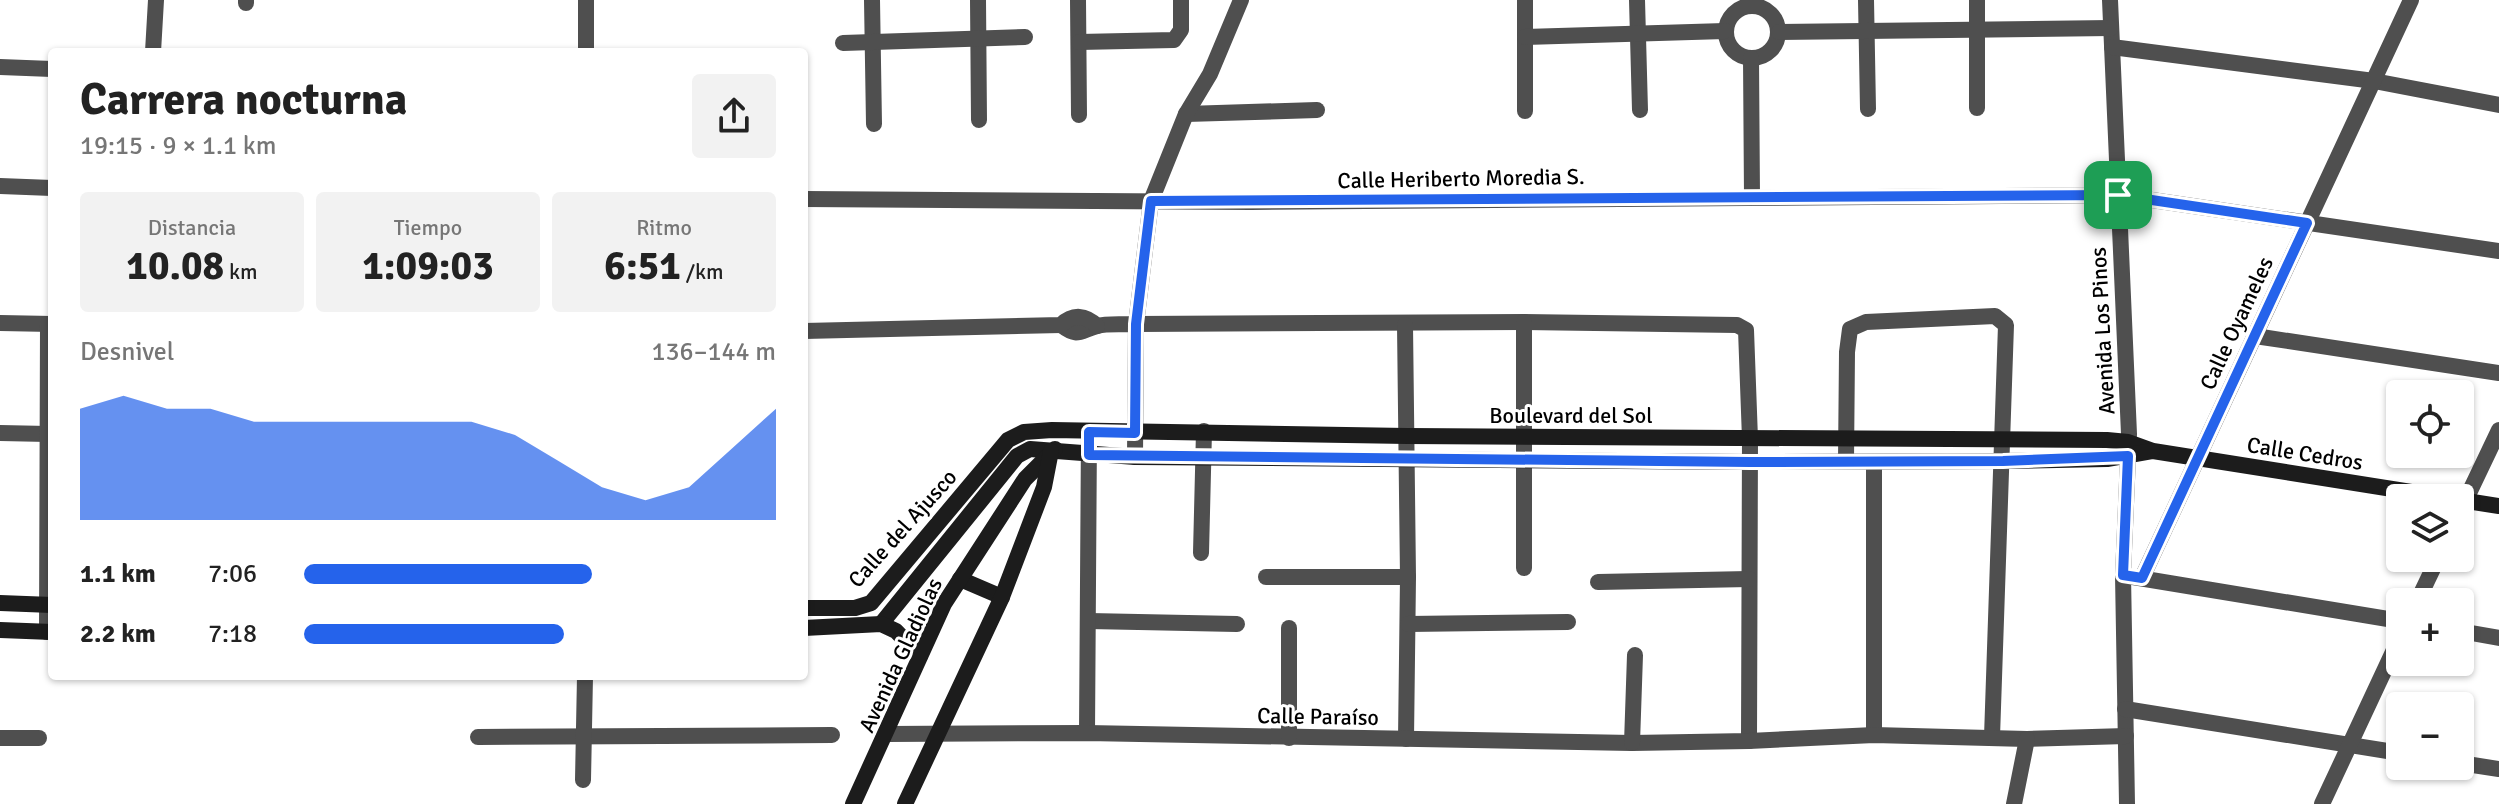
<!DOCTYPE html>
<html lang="es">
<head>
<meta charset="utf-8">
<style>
  body { margin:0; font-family:Signika,sans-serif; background:#f2f2f2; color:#222; height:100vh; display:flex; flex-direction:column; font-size:30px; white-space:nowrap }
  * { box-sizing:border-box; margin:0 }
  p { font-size:26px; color:#767676 }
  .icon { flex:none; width:44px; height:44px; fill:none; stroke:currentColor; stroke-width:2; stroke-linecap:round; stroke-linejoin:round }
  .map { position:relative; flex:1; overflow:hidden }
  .details { position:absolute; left:48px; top:48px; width:760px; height:632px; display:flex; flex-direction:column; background:#fff; border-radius:8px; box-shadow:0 2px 6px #0004 }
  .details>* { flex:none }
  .controls { position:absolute; left:2386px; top:380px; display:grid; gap:16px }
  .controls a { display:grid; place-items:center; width:88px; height:88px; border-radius:8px; background:#fff; box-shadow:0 2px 6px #0004; font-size:40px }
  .pin { position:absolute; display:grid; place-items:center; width:68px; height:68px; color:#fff; margin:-34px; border-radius:16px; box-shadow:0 4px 12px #0006 }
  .round { display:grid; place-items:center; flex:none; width:84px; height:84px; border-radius:8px; background:#f2f2f2 }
  .overview { display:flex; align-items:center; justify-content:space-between; height:136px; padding:0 32px }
  h1 { font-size:44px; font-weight:700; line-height:60px }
  .stats { display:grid; grid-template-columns:repeat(3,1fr); gap:12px; height:136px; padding:8px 32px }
  .stats div { display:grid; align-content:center; border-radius:8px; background:#f2f2f2; text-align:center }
  .stats b { font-size:40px; font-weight:700 }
  .stats small { font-size:22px; font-weight:400 }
  .stats p { font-size:22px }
  .chart { height:224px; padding:16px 32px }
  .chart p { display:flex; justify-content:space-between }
  .chart svg { width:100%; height:144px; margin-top:8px; fill:#2563eb; opacity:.7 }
  ul { padding:0 32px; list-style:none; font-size:26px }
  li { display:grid; grid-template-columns:128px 96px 1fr; align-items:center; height:60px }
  li i { height:20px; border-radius:10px; background:#2563eb }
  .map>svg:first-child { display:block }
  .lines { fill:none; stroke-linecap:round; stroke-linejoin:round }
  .street { stroke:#4f4f4f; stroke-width:16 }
  .secondary { stroke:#1c1c1c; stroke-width:16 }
  .route-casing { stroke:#fff; stroke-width:16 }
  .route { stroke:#2563eb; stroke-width:10 }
  .labels { text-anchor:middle; stroke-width:6; stroke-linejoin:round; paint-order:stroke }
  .street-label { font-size:22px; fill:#000; stroke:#fff }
</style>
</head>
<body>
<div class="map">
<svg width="2499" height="804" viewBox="0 0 2499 804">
  <rect width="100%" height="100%" fill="#fff"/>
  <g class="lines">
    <g class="street">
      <path d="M 872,0 L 874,124"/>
      <path d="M 978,0 L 979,120"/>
      <path d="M 1078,0 L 1079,115"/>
      <path d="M 1525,0 L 1525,111"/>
      <path d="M 1637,0 L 1640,110"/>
      <path d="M 1866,0 L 1868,109"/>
      <path d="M 2110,0 L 2129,434 L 2123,575 L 2127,804"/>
      <path d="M 246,3 L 246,0"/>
      <circle cx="1752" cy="32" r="26"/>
      <path d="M 1779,32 L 2111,28"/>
      <path d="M 1525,37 L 1725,31"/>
      <path d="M 1079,42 L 1174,40 L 1181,30 L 1181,0"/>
      <path d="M 843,43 L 1025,37"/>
      <path d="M 2112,47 L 2374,81 L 2499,105"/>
      <path d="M 153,52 L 156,0"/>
      <path d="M 586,52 L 586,0"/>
      <path d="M 1751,58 L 1752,197"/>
      <path d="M 0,67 L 52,69"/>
      <path d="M 1977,108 L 1977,0"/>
      <path d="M 1186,114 L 1317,110"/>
      <path d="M 0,186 L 52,188"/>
      <path d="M 804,199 L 1251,202 L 2118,195 L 2499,251"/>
      <path d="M 0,323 L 52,324"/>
      <path d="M 1061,325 C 1078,338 1079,331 1097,326 C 1108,323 1124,325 1136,324 L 1524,322 L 1737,325 L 1746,330 L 1750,439 L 1749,741"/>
      <path d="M 1405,325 L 1408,577 L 1406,739"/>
      <path d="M 804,331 L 1061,325 C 1073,313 1086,315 1097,326"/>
      <path d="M 2255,336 L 2499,373"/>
      <path d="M 0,433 L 48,434"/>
      <path d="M 1135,457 L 1136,324 L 1151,201 L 1186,114 L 1210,74 L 1241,0"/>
      <path d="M 1846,461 L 1847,352 L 1850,329 L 1866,322 L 1995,316 L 2006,325 L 1992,737"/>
      <path d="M 1874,462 L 1874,735"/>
      <path d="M 2460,512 L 2499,430"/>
      <path d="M 1201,553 L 1204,431"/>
      <path d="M 1524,568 L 1524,322"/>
      <path d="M 1266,577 L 1408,577"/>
      <path d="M 2133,577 L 2400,621"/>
      <path d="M 2142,578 L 2411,0"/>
      <path d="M 1598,582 L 1749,579"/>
      <path d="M 2417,602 L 2438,558"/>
      <path d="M 1089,621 L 1237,624"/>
      <path d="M 1408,624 L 1568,622"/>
      <path d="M 2460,631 L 2499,638"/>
      <path d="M 47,632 L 48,324"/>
      <path d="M 2125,709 L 2400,753"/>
      <path d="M 1087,733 L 1089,432"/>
      <path d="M 887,734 L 1087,733 L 1632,743 L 1749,741 L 1874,735 L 2027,739 L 2126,736"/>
      <path d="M 478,737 L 832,735"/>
      <path d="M 0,738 L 39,738"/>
      <path d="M 1289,738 L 1289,628"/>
      <path d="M 1632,743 L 1635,655"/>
      <path d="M 2460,763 L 2499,769"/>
      <path d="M 583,780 L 585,676"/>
      <path d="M 2014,804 L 2027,739"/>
      <path d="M 2322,804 L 2400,637"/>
    </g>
    <g class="secondary">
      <path d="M 2460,500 L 2499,506"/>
      <path d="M 960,579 L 1002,597"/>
      <path d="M 0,603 L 52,605"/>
      <path d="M 804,608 L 855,608 L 871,603 L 1008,440 L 1024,432 L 1052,430 L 1407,436 L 2107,440 L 2128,442 L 2153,451 L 2449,498"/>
      <path d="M 881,624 L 1017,456 L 1030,449 L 1135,457 L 1749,462 L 2003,461 L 2107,459 L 2152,451"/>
      <path d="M 804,628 L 881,624 L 896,631 L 920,656"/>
      <path d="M 0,630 L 52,632"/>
      <path d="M 853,804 L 944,604 L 1025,479 L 1055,449"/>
      <path d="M 905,804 L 1002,597 L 1044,487 L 1051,451"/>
    </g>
  </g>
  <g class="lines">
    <g class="route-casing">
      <path id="route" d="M 2118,195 L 2307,223 L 2142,578 L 2123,575 L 2128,456 L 2003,461 L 1749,462 L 1089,455 L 1089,432 L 1135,433 L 1136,324 L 1151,201 Z"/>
    </g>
    <use href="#route" class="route"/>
  </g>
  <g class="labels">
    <g class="street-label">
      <text transform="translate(1461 178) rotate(-1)" y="8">Calle Heriberto Moredia S.</text>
      <text transform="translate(2236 323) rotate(-65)" y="8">Calle Oyameles</text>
      <text transform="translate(2102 331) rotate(-93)" y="8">Avenida Los Pinos</text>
      <text x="1571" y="423">Boulevard del Sol</text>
      <text transform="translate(2305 453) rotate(9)" y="8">Calle Cedros</text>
      <text transform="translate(902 528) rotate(-48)" y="8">Calle del Ajusco</text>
      <text transform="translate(900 655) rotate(-65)" y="8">Avenida Gladiolas</text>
      <text transform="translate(1318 716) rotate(1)" y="8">Calle Paraíso</text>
    </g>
  </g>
</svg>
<div class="controls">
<a><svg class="icon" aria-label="locate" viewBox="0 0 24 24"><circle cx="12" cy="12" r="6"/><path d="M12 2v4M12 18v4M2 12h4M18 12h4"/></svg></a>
<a><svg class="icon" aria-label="layers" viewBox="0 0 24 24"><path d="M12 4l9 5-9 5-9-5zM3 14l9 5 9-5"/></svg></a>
<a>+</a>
<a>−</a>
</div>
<div class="pin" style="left:2118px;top:195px;background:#1e9e55"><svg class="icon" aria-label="arrive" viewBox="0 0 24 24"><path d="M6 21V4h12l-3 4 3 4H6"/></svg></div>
<section class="details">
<div class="overview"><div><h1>Carrera nocturna</h1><p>19:15 · 9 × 1.1 km</p></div><a class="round"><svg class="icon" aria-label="share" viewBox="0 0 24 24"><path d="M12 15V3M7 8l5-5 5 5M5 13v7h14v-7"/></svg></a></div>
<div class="stats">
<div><p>Distancia</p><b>10.08<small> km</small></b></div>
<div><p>Tiempo</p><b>1:09:03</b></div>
<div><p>Ritmo</p><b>6:51<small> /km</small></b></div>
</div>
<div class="chart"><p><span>Desnivel</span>136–144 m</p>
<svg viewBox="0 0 160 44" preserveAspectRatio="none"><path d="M0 44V10L10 6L20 10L30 10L40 14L50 14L60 14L70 14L80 14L90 14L100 18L110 26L120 34L130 38L140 34L150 22L160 10V44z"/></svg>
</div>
<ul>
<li><b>1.1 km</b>7:06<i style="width:61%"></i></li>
<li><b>2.2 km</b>7:18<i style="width:55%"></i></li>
</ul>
</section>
</div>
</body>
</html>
